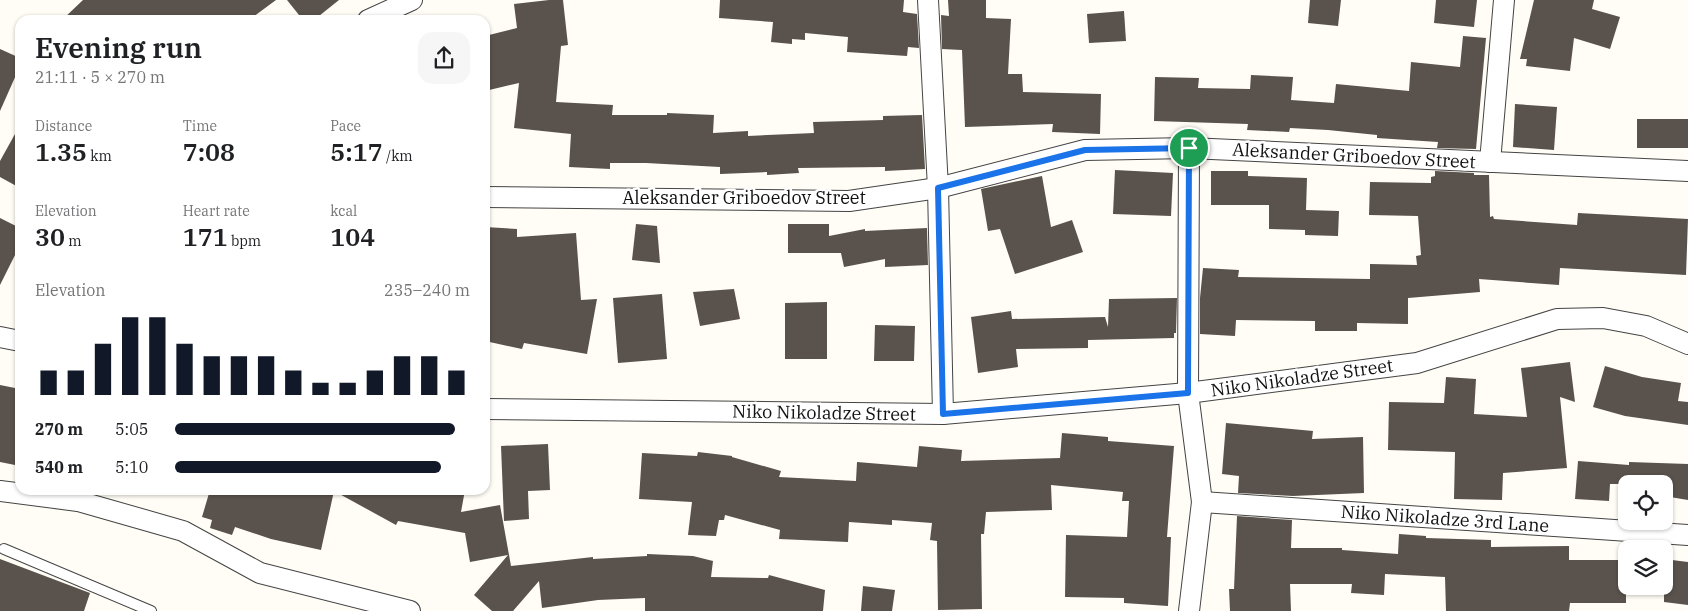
<!DOCTYPE html>
<html lang="en">
<head>
<meta charset="utf-8">
<style>
  body { margin:0; font-family:"IBM Plex Serif",serif; background:#f6f6f6; color:#202124; height:100vh; display:flex; flex-direction:column; font-size:19px; white-space:nowrap }
  * { box-sizing:border-box; margin:0 }
  p { font-size:16px; color:#757577 }
  .icon { flex:none; width:28px; height:28px; fill:none; stroke:currentColor; stroke-width:2; stroke-linecap:round; stroke-linejoin:round }
  .map { position:relative; flex:1; overflow:hidden }
  .panel { position:absolute; left:15px; top:15px; width:475px; height:480px; display:flex; flex-direction:column; background:#fff; border-radius:15px; box-shadow:0 1px 4px #0004 }
  .panel>* { flex:none }
  .fabs { position:absolute; left:1618px; top:475px; display:grid; gap:10px }
  .fabs a { display:grid; place-items:center; width:55px; height:55px; border-radius:10px; background:#fff; box-shadow:0 1px 4px #0004; font-size:25px }
  .pin { position:absolute; display:grid; place-items:center; width:42px; height:42px; color:#fff; margin:-21px; border:2px solid #fff; border-radius:50%; box-shadow:0 1px 5px #0007 }
  .round { display:grid; place-items:center; flex:none; width:52px; height:52px; border-radius:15px; background:#f6f6f6 }
  .overview { display:flex; align-items:center; justify-content:space-between; height:85px; padding:0 20px }
  h1 { font-size:28px; font-weight:600; line-height:38px }
  .stats { display:grid; grid-template-columns:repeat(3,1fr); gap:8px; height:85px; padding:5px 20px }
  .stats div { display:grid; align-content:center }
  .stats b { font-size:25px; font-weight:600 }
  .stats small { font-size:14px; font-weight:400 }
  .stats p { font-size:14px }
  .chart { height:140px; padding:10px 20px }
  .chart p { display:flex; justify-content:space-between }
  .chart svg { width:100%; height:90px; margin-top:5px; stroke:#111827; stroke-width:6 }
  ul { padding:0 20px; list-style:none; font-size:16px }
  li { display:grid; grid-template-columns:80px 60px 1fr; align-items:center; height:38px }
  li i { height:12px; border-radius:6px; background:#111827 }
  .map>svg:first-child { display:block }
  .building { fill:#5a524d }
  .lines { fill:none; stroke-linecap:round; stroke-linejoin:round }
  .service-casing { stroke:#444; stroke-width:12 }
  .minor-casing { stroke:#444; stroke-width:22 }
  .service { stroke:#fff; stroke-width:10 }
  .minor { stroke:#fff; stroke-width:20 }
  .route-casing { stroke:#fff; stroke-width:10 }
  .route { stroke:#1a73e8; stroke-width:6 }
  .labels { text-anchor:middle; stroke-width:5; stroke-linejoin:round; paint-order:stroke }
  .street-label { font-size:18px; fill:#111; stroke:#fff }
</style>
</head>
<body>
<div class="map">
<svg width="1688" height="611" viewBox="0 0 1688 611">
  <rect width="100%" height="100%" fill="#fffdf5"/>
  <g class="building">
    <path d="M 83,0 L 276,0 L 249,20 L 207,20 L 203,15 L 192,20 L 62,20 Z"/>
    <path d="M 287,0 L 339,0 L 314,20 L 303,20 Z"/>
    <path d="M 549,0 L 563,0 L 568,45 L 561,46 L 556,102 L 613,105 L 612,115 L 667,115 L 667,113 L 714,115 L 713,133 L 748,131 L 748,136 L 814,133 L 813,122 L 883,120 L 883,116 L 922,115 L 925,169 L 885,171 L 885,167 L 798,168 L 799,173 L 767,175 L 767,172 L 720,174 L 720,167 L 646,163 L 610,163 L 610,169 L 569,167 L 571,134 L 514,128 L 519,83 L 485,91 L 485,36 L 517,28 L 514,4 Z"/>
    <path d="M 720,0 L 904,0 L 903,12 L 917,14 L 919,48 L 908,47 L 907,56 L 847,52 L 848,37 L 805,33 L 805,40 L 792,39 L 792,44 L 771,42 L 773,22 L 719,18 Z"/>
    <path d="M 948,0 L 986,0 L 986,18 L 1011,19 L 1008,74 L 1022,74 L 1023,92 L 1101,94 L 1100,134 L 1052,132 L 1053,124 L 965,127 L 962,50 L 942,49 L 941,15 L 949,16 Z"/>
    <path d="M 1310,0 L 1341,0 L 1338,26 L 1308,23 Z"/>
    <path d="M 1436,0 L 1477,0 L 1474,27 L 1434,23 Z"/>
    <path d="M 1534,0 L 1594,0 L 1592,9 L 1620,17 L 1610,49 L 1574,38 L 1570,71 L 1526,66 L 1527,59 L 1520,59 Z"/>
    <path d="M 1124,11 L 1126,41 L 1089,43 L 1087,14 Z"/>
    <path d="M 1463,36 L 1486,38 L 1476,149 L 1437,148 L 1438,142 L 1377,138 L 1377,135 L 1328,130 L 1290,128 L 1289,132 L 1247,130 L 1248,124 L 1154,121 L 1155,77 L 1199,78 L 1198,88 L 1250,89 L 1251,75 L 1293,77 L 1291,100 L 1334,103 L 1336,84 L 1409,91 L 1411,62 L 1460,67 Z"/>
    <path d="M 0,49 L 20,58 L 20,66 L 0,111 Z"/>
    <path d="M 1515,104 L 1557,107 L 1554,150 L 1513,147 Z"/>
    <rect x="1637" y="119" width="51" height="29"/>
    <path d="M 20,125 L 20,188 L 0,177 L 0,161 Z"/>
    <path d="M 1115,170 L 1173,173 L 1171,216 L 1113,214 Z"/>
    <path d="M 1211,171 L 1248,171 L 1248,176 L 1307,178 L 1306,210 L 1339,211 L 1338,236 L 1305,235 L 1305,230 L 1269,229 L 1269,205 L 1211,205 Z"/>
    <path d="M 1435,171 L 1474,173 L 1474,175 L 1489,175 L 1490,217 L 1493,216 L 1494,219 L 1577,225 L 1578,213 L 1688,219 L 1686,275 L 1560,268 L 1559,285 L 1479,279 L 1480,292 L 1408,298 L 1408,324 L 1357,323 L 1357,331 L 1315,331 L 1315,321 L 1236,320 L 1235,336 L 1200,334 L 1200,298 L 1203,268 L 1239,270 L 1238,277 L 1370,279 L 1370,264 L 1417,265 L 1416,256 L 1421,255 L 1418,216 L 1369,215 L 1370,182 L 1431,183 L 1431,177 L 1435,176 Z"/>
    <path d="M 1042,176 L 1051,227 L 1072,220 L 1083,252 L 1015,274 L 1000,229 L 988,231 L 981,189 Z"/>
    <path d="M 0,218 L 20,228 L 20,245 L 0,285 Z"/>
    <path d="M 636,224 L 657,226 L 660,263 L 632,260 Z"/>
    <path d="M 788,224 L 829,224 L 829,236 L 865,229 L 865,231 L 927,228 L 928,265 L 885,267 L 885,259 L 844,267 L 841,253 L 788,253 Z"/>
    <path d="M 485,227 L 517,229 L 517,237 L 576,233 L 581,300 L 597,299 L 587,354 L 524,343 L 522,349 L 485,341 Z"/>
    <path d="M 734,289 L 740,319 L 700,326 L 693,292 Z"/>
    <path d="M 662,294 L 667,359 L 618,363 L 613,298 Z"/>
    <path d="M 1177,298 L 1176,333 L 1174,333 L 1174,338 L 1088,340 L 1088,348 L 1016,349 L 1018,367 L 978,373 L 971,317 L 1011,311 L 1012,319 L 1105,317 L 1108,327 L 1109,299 Z"/>
    <path d="M 827,302 L 827,359 L 785,359 L 785,303 Z"/>
    <path d="M 875,325 L 915,326 L 914,361 L 874,361 Z"/>
    <path d="M 1570,362 L 1575,402 L 1560,397 L 1567,468 L 1503,473 L 1502,500 L 1454,499 L 1455,452 L 1388,450 L 1389,402 L 1444,403 L 1446,377 L 1476,379 L 1474,414 L 1527,417 L 1521,368 Z"/>
    <path d="M 1605,366 L 1642,377 L 1681,383 L 1678,401 L 1688,402 L 1688,425 L 1625,416 L 1593,407 Z"/>
    <path d="M 0,385 L 20,389 L 20,466 L 0,462 Z"/>
    <path d="M 1226,423 L 1313,431 L 1312,439 L 1363,437 L 1364,493 L 1293,496 L 1238,493 L 1239,476 L 1222,474 Z"/>
    <path d="M 1062,433 L 1108,437 L 1108,441 L 1174,446 L 1167,537 L 1171,537 L 1168,606 L 1124,603 L 1124,598 L 1065,597 L 1066,535 L 1127,537 L 1129,501 L 1122,501 L 1123,492 L 1051,485 L 1052,510 L 986,512 L 984,534 L 981,534 L 982,609 L 938,610 L 937,541 L 930,540 L 932,523 L 892,520 L 892,525 L 849,522 L 848,542 L 779,539 L 780,530 L 725,515 L 724,520 L 719,520 L 716,536 L 688,535 L 692,502 L 639,499 L 642,453 L 697,456 L 698,452 L 732,456 L 732,457 L 781,471 L 779,477 L 856,481 L 857,462 L 917,467 L 919,446 L 962,450 L 961,461 L 1060,458 Z"/>
    <path d="M 548,444 L 550,490 L 528,491 L 529,519 L 504,521 L 501,446 Z"/>
    <path d="M 1578,461 L 1629,465 L 1629,462 L 1688,464 L 1688,500 L 1664,496 L 1664,484 L 1610,484 L 1609,501 L 1575,499 Z"/>
    <path d="M 210,490 L 465,490 L 461,512 L 500,505 L 511,566 L 593,557 L 593,559 L 647,556 L 647,554 L 693,556 L 713,561 L 711,577 L 768,578 L 769,575 L 825,590 L 823,611 L 645,611 L 645,598 L 598,600 L 542,608 L 539,581 L 513,611 L 492,611 L 474,595 L 508,555 L 470,562 L 465,533 L 398,521 L 396,525 L 334,491 L 321,550 L 271,539 L 235,527 L 232,535 L 210,528 L 212,520 L 202,517 Z"/>
    <path d="M 1237,516 L 1292,520 L 1291,548 L 1342,548 L 1342,550 L 1398,554 L 1399,534 L 1426,536 L 1426,538 L 1491,540 L 1491,547 L 1569,546 L 1569,560 L 1626,560 L 1626,603 L 1570,603 L 1569,611 L 1446,611 L 1445,577 L 1385,574 L 1384,595 L 1351,593 L 1352,584 L 1290,584 L 1291,611 L 1230,611 L 1229,589 L 1234,589 Z"/>
    <path d="M 0,559 L 90,593 L 84,611 L 0,611 Z"/>
    <path d="M 1664,559 L 1688,562 L 1688,605 L 1664,602 Z"/>
    <path d="M 863,586 L 895,590 L 892,611 L 861,611 Z"/>
  </g>
  <g class="lines">
    <g class="service-casing">
      <path id="service" d="M 4,549 L 151,611"/>
    </g>
    <g class="minor-casing">
      <g id="minor">
        <path d="M 928,0 L 938,188 L 943,414"/>
        <path d="M 368,20 L 412,0"/>
        <path d="M 1189,148 L 1188,393 L 1202,502 L 1189,611"/>
        <path d="M 1490,162 L 1504,0"/>
        <path d="M 485,197 L 849,201 L 938,188 L 1085,150 L 1189,148 L 1688,171"/>
        <path d="M 0,337 L 20,341"/>
        <path d="M 485,409 L 943,414 L 1188,393 L 1417,363 L 1557,319 L 1603,318 L 1646,326 L 1688,344"/>
        <path d="M 0,491 L 78,501 L 183,531 L 260,573 L 410,611"/>
        <path d="M 1202,502 L 1688,535"/>
      </g>
    </g>
    <use href="#service" class="service"/>
    <use href="#minor" class="minor"/>
  </g>
  <g class="lines">
    <g class="route-casing">
      <path id="route" d="M 1189,148 L 1188,393 L 943,414 L 938,188 L 1085,150 Z"/>
    </g>
    <use href="#route" class="route"/>
  </g>
  <g class="labels">
    <g class="street-label">
      <text transform="translate(1354 156) rotate(3)" y="6">Aleksander Griboedov Street</text>
      <text x="744" y="204">Aleksander Griboedov Street</text>
      <text transform="translate(1302 378) rotate(-8)" y="6">Niko Nikoladze Street</text>
      <text transform="translate(824 413) rotate(1)" y="6">Niko Nikoladze Street</text>
      <text transform="translate(1445 519) rotate(4)" y="6">Niko Nikoladze 3rd Lane</text>
    </g>
  </g>
</svg>
<div class="fabs">
<a><svg class="icon" aria-label="locate" viewBox="0 0 24 24"><circle cx="12" cy="12" r="6"/><path d="M12 2v4M12 18v4M2 12h4M18 12h4"/></svg></a>
<a><svg class="icon" aria-label="layers" viewBox="0 0 24 24"><path d="M12 4l9 5-9 5-9-5zM3 14l9 5 9-5"/></svg></a>
</div>
<div class="pin" style="left:1189px;top:148px;background:#1e9e55"><svg class="icon" aria-label="arrive" viewBox="0 0 24 24"><path d="M6 21V4h12l-3 4 3 4H6"/></svg></div>
<section class="panel">
<div class="overview"><div><h1>Evening run</h1><p>21:11 · 5 × 270 m</p></div><a class="round"><svg class="icon" aria-label="share" viewBox="0 0 24 24"><path d="M12 15V3M7 8l5-5 5 5M5 13v7h14v-7"/></svg></a></div>
<div class="stats">
<div><p>Distance</p><b>1.35<small> km</small></b></div>
<div><p>Time</p><b>7:08</b></div>
<div><p>Pace</p><b>5:17<small> /km</small></b></div>
</div>
<div class="stats">
<div><p>Elevation</p><b>30<small> m</small></b></div>
<div><p>Heart rate</p><b>171<small> bpm</small></b></div>
<div><p>kcal</p><b>104</b></div>
</div>
<div class="chart"><p><span>Elevation</span>235–240 m</p>
<svg viewBox="0 0 160 44" preserveAspectRatio="none"><path d="M5 44V32M15 44V32M25 44V19M35 44V6M45 44V6M55 44V19M65 44V25M75 44V25M85 44V25M95 44V32M105 44V38M115 44V38M125 44V32M135 44V25M145 44V25M155 44V32"/></svg>
</div>
<ul>
<li><b>270 m</b>5:05<i style="width:95%"></i></li>
<li><b>540 m</b>5:10<i style="width:90%"></i></li>
</ul>
</section>
</div>
</body>
</html>
